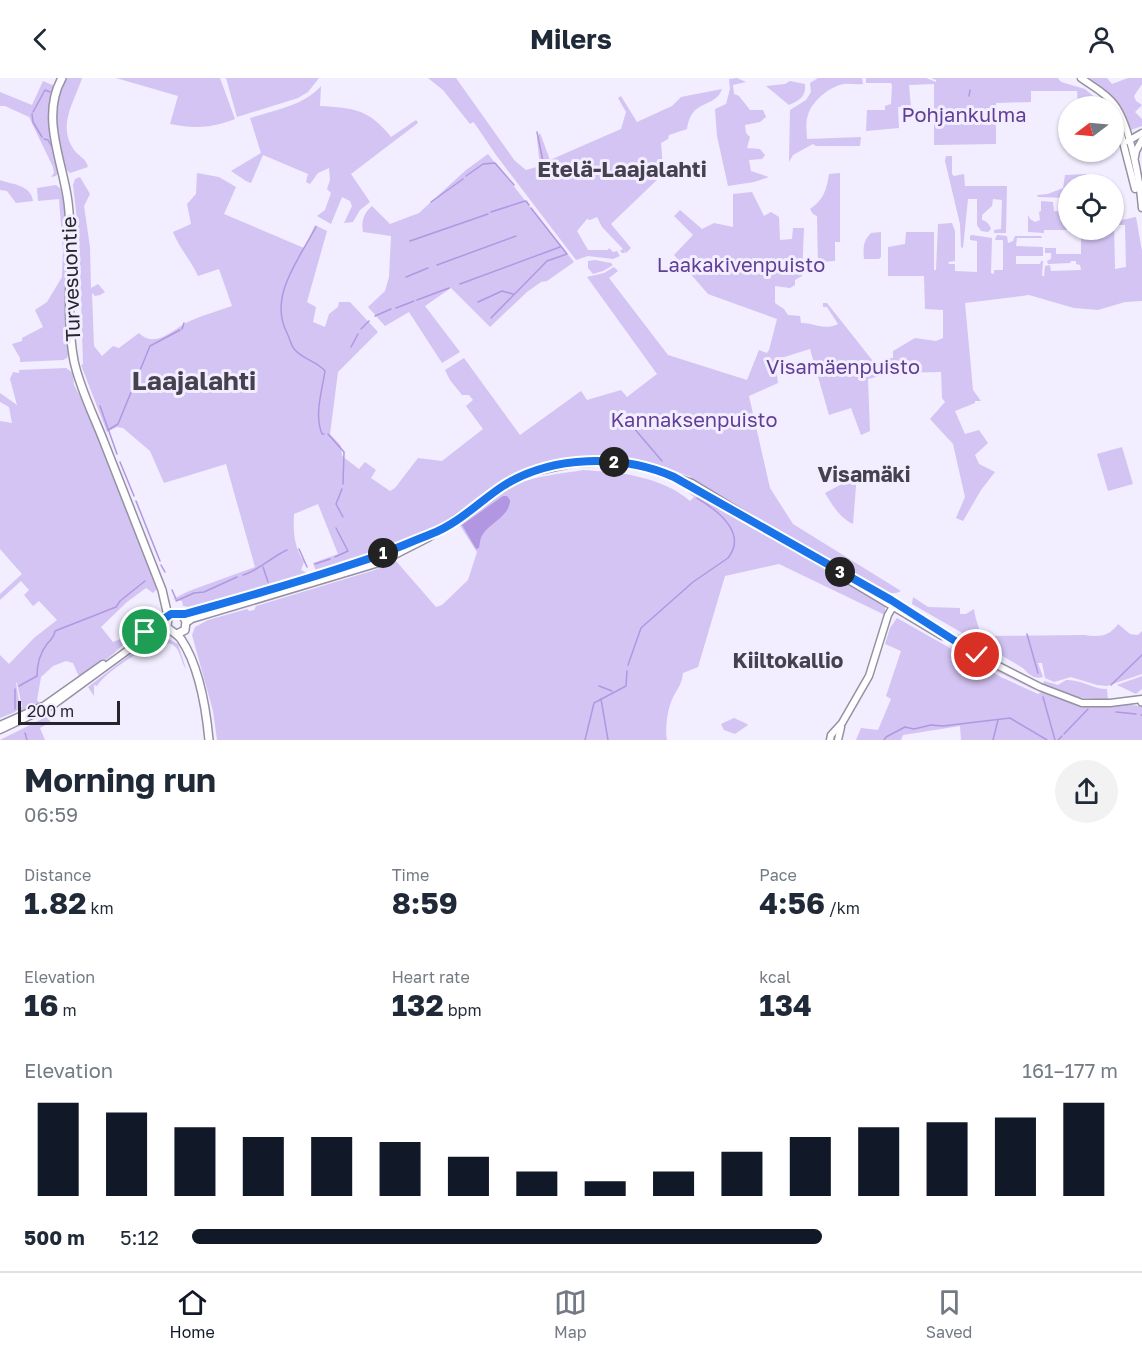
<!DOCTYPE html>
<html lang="en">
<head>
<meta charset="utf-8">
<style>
  body { margin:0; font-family:"Golos Text",sans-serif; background:#f2f2f3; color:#1f2937; height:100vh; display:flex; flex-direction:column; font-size:22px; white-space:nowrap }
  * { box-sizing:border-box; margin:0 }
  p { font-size:20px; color:#747a83 }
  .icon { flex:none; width:33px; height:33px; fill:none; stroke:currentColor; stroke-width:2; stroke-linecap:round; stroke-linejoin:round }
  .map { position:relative; height:662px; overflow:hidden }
  .panel { display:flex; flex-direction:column; background:#fff; flex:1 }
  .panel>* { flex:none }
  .needle { width:39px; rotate:254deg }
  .controls { position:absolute; left:1058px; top:18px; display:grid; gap:12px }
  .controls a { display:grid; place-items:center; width:66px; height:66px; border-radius:50%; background:#fff; box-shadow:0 2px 4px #0004; font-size:30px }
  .scale { position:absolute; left:18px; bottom:15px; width:102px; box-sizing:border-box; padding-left:6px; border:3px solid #27252c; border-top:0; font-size:16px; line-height:21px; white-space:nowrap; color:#27252c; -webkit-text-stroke:4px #f2edff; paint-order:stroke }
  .pin { position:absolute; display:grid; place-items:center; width:51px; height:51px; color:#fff; margin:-26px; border:3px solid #fff; border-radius:50%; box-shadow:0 2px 6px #0007 }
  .km { position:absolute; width:30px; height:30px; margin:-15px; border-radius:50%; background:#222; color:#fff; font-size:16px; line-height:30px; text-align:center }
  .round { display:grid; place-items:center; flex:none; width:63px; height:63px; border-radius:32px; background:#f2f2f3 }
  .headline { display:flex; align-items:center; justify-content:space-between; height:102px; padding:0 24px }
  h1 { font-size:33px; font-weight:700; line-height:45px }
  .figures { display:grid; grid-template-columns:repeat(3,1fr); gap:9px; height:102px; padding:6px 24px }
  .figures div { display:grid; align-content:center }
  .figures b { font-size:30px; font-weight:700 }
  .figures small { font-size:16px; font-weight:400 }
  .figures p { font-size:16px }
  .chart { height:168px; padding:12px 24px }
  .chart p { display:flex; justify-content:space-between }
  .chart svg { width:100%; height:108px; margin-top:6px; stroke:#111827; stroke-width:6 }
  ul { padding:0 24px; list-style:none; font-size:20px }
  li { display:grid; grid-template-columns:96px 72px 1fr; align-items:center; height:45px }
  li i { height:15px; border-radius:8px; background:#111827 }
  header { display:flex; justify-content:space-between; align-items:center; height:78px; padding:0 24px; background:#fff; font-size:27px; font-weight:700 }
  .dock { display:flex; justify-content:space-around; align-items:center; height:84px; border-top:2px solid #e0e1e3; background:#fff; font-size:16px; color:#747a83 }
  .dock a { display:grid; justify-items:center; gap:3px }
  .dock .active { color:#111827 }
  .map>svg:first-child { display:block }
  .green { fill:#d3c4f3 }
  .water { fill:#b197e2 }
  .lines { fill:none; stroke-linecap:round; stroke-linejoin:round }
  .stream { stroke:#b197e2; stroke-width:1.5 }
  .secondary-casing { stroke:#9691a1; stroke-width:9 }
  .primary-casing { stroke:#9691a1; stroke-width:10 }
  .secondary { stroke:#fff; stroke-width:6 }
  .primary { stroke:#fff; stroke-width:7 }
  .route-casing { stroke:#fff; stroke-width:12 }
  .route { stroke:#1a73e8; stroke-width:8 }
  .labels { text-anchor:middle; stroke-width:6; stroke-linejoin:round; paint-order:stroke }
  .park-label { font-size:20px; fill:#623f97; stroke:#f2edff }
  .street-label { font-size:20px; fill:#27252c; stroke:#f2edff }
  .neighbourhood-label { font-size:21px; font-weight:bold; fill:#45414f; stroke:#f2edff }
  .quarter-label { font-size:22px; font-weight:bold; fill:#45414f; stroke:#f2edff }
  .district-label { font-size:26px; font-weight:bold; fill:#45414f; stroke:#f2edff }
</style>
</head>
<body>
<header><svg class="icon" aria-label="back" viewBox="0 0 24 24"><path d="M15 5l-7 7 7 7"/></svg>Milers<svg class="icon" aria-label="person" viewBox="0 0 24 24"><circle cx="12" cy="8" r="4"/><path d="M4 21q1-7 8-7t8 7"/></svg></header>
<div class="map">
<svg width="1142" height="662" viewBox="0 0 1142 662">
  <rect width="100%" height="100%" fill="#f2edff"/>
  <g class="green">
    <path d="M 66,0 L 82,0 C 74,25 57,47 74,72 C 79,79 86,80 88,89 L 70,95 C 57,86 55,42 57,27 C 58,18 63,9 66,0 Z"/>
    <path d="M 116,0 L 220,0 L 235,41 C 211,50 196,51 170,46 L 178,18 Z"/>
    <path d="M 226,0 L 319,0 L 308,14 L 298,20 L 237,39 Z"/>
    <path d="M 428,0 L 456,0 L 515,83 L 526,92 L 540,88 L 537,60 L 540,55 L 550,82 L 621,51 L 626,34 L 618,20 L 621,18 L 637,44 L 672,28 L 681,19 L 722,11 C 715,31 691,20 687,51 L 669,57 L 668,61 L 661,65 L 663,90 L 660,99 L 611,146 L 631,170 L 626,175 L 624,172 L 625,175 L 622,175 L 620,173 L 623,171 L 602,149 L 597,139 L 590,142 L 587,141 L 577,153 L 588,172 L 608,172 L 609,170 L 613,174 L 617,173 L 620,178 L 613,181 L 588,178 L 576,182 L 496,77 L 475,46 L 473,44 L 470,46 L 443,12 Z"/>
    <path d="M 737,0 L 746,4 L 733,7 L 734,16 L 739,18 L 750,32 L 763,32 L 766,39 L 760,44 L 745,47 L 746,55 L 750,59 L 747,70 L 760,71 L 765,77 L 762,81 L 749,82 L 751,93 L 769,99 L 754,104 L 728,108 L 717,58 L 715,31 L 726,26 L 730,11 L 729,1 Z"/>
    <path d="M 818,0 L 862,0 L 863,6 C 857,7 850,5 844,6 C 830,8 812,23 808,37 C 805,44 807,54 807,61 L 861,59 L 860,68 L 816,68 L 813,66 L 793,77 L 789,84 L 790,32 L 806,22 L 811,14 L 810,5 Z"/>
    <path d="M 866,0 L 926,0 L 936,4 L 936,2 L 931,0 L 1058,0 L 1061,4 L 1085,11 L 1105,28 L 1078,28 L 1077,13 L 1031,13 L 1031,24 L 996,25 L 996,66 L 934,67 L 934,6 L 909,7 L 911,29 L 898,29 L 899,50 L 866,53 L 867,32 L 885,32 L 885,28 L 891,26 L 892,8 L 891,5 L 866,5 Z"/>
    <path d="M 1089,0 L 1107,0 L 1112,6 L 1128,0 L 1142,0 L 1142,6 L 1134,18 L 1136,23 L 1142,27 L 1135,34 L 1142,41 L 1142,48 L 1131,52 C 1120,24 1112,18 1089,0 Z"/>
    <path d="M 43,3 L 57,9 L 53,17 L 59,93 L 56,98 L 51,99 L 54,95 L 53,89 L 29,39 L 5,28 L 0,28 L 0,14 L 32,27 Z"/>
    <path d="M 790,3 L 805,6 C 806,19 800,22 789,27 L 766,8 L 785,6 Z"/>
    <path d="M 321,8 L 320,28 C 354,30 369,31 391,59 L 416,42 L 418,45 L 351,96 L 370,124 L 360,132 L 353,144 L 344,145 L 352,128 L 350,123 L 342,119 L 331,146 L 317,138 L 325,132 L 331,115 L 327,111 L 330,102 L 329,90 L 318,95 L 310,106 L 306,104 L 308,96 L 263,77 L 251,105 L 246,103 L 231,93 L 261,75 L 250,40 C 275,32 303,28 321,8 Z"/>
    <path d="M 488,76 L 574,184 L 547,203 L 541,204 L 527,214 L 490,249 L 451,210 L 425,228 L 460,274 L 442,285 L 409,234 L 385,248 L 368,229 L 385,213 L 389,199 L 391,158 L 363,154 C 361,143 364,135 372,128 L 390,146 L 419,135 L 466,92 Z"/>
    <path d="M 946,78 L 952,78 L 952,96 L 954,98 L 964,96 L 965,108 L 1007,108 L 1006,155 L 994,155 L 994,152 L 1001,151 L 1002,122 L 993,121 L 992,128 L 982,137 L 982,142 C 987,143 990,147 991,151 L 988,154 L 981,153 L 977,147 L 977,121 L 968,121 L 963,170 L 961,169 L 960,146 L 945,83 Z"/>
    <path d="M 197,95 L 219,99 L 236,109 L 224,136 L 304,170 L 315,147 L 327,153 L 307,224 L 316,229 L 313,244 L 325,249 L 329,236 L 338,229 L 339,224 L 350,224 L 378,254 L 338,294 L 330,356 L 341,368 L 342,378 L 359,391 L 365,384 L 376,392 L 371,400 L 390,413 L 395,410 L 418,380 L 442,383 L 483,351 L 466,328 L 473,322 L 469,317 L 462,317 L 450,302 L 445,292 L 464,280 L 520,357 L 581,313 L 587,322 L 621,312 L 627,319 L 657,296 L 587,199 L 604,195 L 614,189 L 618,193 L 609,200 L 668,277 L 747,302 L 759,272 L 767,275 L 769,272 L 777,241 L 708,216 L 674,177 L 693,157 L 674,138 L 680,132 L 702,151 L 714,145 L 733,149 L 733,116 L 752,114 L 764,138 L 771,134 L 779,139 L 780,162 L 792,161 L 793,150 L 804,150 L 802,198 L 795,202 L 795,207 L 790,210 L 775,208 L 775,225 L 784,231 L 788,237 L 800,238 L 801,245 C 815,245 825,253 838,246 L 827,229 L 823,229 L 823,225 L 827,225 L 876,287 L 883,287 L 883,280 L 893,280 L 893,273 L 915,260 L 936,263 L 943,260 L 943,232 L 925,231 L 924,198 L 888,198 L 888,169 L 905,166 L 906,154 L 934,154 L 934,192 L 936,192 L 938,146 L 952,145 L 955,153 L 955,183 L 948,184 L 949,186 L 955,186 L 955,193 L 977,194 L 977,163 L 970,162 L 970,158 L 972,157 L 992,160 L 991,195 L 994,196 L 994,192 L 1003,192 L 1003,162 L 995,162 L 997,157 L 1007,158 L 1008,165 L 1013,163 L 1015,158 L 1041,158 L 1042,160 L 1017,160 L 1016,168 L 1043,169 L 1043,178 L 1016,178 L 1016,186 L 1040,186 L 1041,183 L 1043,183 L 1042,198 L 1044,198 L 1045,188 L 1050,187 L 1051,193 L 1081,192 L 1080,187 L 1076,186 L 1076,183 L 1071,183 L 1070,185 L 1048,186 L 1047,183 L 1051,181 L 1051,175 L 1045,175 L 1045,170 L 1056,170 L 1056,176 L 1081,176 L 1081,158 L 1096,158 L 1097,161 L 1106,157 L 1110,152 L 1113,152 L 1114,145 L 1115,191 L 1126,189 L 1125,147 L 1118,147 L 1117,143 L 1136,139 L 1142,173 L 1142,223 L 1125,224 L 1098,232 L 1074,230 L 1029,217 L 965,225 L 973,312 L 981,323 L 975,323 L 975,325 L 955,333 L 965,356 L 979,352 L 988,365 L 975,377 L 979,386 L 995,394 L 981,412 L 963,443 L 956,440 L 965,419 L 953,366 L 930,341 L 945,324 L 942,320 L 941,294 L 892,295 L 868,301 L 870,353 L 861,357 L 851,330 L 829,337 L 810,271 L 778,281 L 775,285 L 778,305 L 749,318 L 770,410 L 793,446 L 901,513 C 888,520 877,509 866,503 L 865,504 L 839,492 L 690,403 L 691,399 L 661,388 L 654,389 L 614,382 L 584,382 L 548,387 L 525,394 L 504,404 L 434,453 L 345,487 L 343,484 L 316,493 L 313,485 L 338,476 L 318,426 L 294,436 C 293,454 294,469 304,484 L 301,492 L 307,495 L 189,529 L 183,528 L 182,523 L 173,521 L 189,513 L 255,489 L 226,386 L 164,405 L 150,373 L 123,350 L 117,349 L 107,354 L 81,287 L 83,286 L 79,159 L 73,107 L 75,101 L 80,99 L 90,116 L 84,128 L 90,169 L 91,210 L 98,206 L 105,214 L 100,217 L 95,218 L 92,215 L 94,268 L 102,278 L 113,268 L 119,270 L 139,255 C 156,272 174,250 190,243 C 203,237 218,233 232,228 L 219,191 L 198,198 C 191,182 179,170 173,154 L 191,146 L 187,126 L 196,116 Z"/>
    <path d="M 840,95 L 840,164 L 835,164 L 835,183 L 821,184 L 818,187 L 817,138 L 813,136 L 810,131 C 824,122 827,110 829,96 Z"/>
    <path d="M 1086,96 L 1089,106 L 1068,106 L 1068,120 L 1038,119 L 1037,117 L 1048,116 L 1063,110 L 1065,97 Z"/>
    <path d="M 0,102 C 14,107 31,107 33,123 L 16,125 L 7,113 L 0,112 Z"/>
    <path d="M 56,107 L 61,111 L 67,137 L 69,168 L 66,237 L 70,272 L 67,280 L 63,282 L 20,284 L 20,280 L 12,266 L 22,263 L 22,260 L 43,249 L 35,232 L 47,224 L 62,199 L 63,173 L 59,121 L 38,123 L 37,110 Z"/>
    <path d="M 1041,123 L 1053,124 L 1054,133 L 1068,134 L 1068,152 L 1084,152 L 1084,153 L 1078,155 L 1077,152 L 1044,152 L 1044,155 L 1028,154 L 1028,137 L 1030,141 L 1035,144 L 1040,142 L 1039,134 L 1041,133 Z"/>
    <path d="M 881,154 L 881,179 L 879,181 L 864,181 C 863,170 863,163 871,155 Z"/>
    <path d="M 595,182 L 611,185 L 613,187 L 603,193 L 593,196 L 588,190 L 588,183 Z"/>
    <path d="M 66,290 L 73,295 L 74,307 L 83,324 L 158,510 L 153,515 L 146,510 L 127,524 L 101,549 L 113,564 L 126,559 L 128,560 C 123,571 92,592 80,601 L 73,585 L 66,583 L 53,588 L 41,599 L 37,622 L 40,626 L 19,635 L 22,628 L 17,605 L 16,604 L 20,630 L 15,634 L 0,640 L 0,577 L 9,586 L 34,560 L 57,542 L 39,523 L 33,528 L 24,517 L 29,512 L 21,503 L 0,522 L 0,516 L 22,496 L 0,471 L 0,343 L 12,345 L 9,329 L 0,324 L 0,315 L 17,327 L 10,301 L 13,294 L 19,295 L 19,292 Z"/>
    <path d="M 1122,369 L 1133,406 L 1108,413 L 1097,376 Z"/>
    <path d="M 583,392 C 619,394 661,398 690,423 L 694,419 L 688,414 L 691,412 L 753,445 L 885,526 L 885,537 L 779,486 L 725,498 L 698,589 L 683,595 C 682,608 674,614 670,627 C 667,636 665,653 667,662 L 217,662 L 213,633 L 192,557 L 195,549 L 208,542 L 247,531 L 249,533 L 254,532 L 256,528 L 375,492 L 396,483 L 436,529 L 442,527 L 468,502 L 477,474 L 459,446 C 478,432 497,416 518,406 C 538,397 562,396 583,392 Z"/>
    <path d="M 855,399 L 856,408 L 853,446 C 839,439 833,428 825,415 Z"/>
    <path d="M 913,519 L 928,529 L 960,530 L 960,536 L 966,536 L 974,531 C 975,541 979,548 981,558 L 1084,557 C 1098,559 1109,559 1118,546 L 1130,556 L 1138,557 L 1142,553 L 1142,596 L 1107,608 L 1097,607 L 1071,599 L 1054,604 L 1045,600 L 1042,585 L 1038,585 L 1043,599 C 1035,602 1028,596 1023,590 L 912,526 Z"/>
    <path d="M 897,540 L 1001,599 L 1038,616 L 1043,613 L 1065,621 L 1142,628 L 1142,662 L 961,662 L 960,648 L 903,657 L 901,662 L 856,662 L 861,650 L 878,652 L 891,621 L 886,618 L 901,573 L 885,566 L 890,550 Z"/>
    <path d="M 926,552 L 954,565 L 1029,606 L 1036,610 L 1035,612 L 992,591 Z"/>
    <path d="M 163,558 L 178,566 L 186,591 C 181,585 181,572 173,567 C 159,557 105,594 97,608 L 94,607 L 94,618 L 88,609 L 136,572 Z"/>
    <path d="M 1142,598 L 1142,611 L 1136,616 L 1117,607 Z"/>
    <path d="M 1066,602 C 1080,601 1093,611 1107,611 L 1108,622 L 1073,619 L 1043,607 L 1044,603 L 1058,607 Z"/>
    <path d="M 46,639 L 51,644 L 40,650 L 45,662 L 0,662 Z"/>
    <path d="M 734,640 L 747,646 L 748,647 L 735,656 L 724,652 L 721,646 Z"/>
  </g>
  <path class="water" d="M 503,418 L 507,418 L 510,422 C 510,438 491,444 483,456 C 480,460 480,465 479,470 L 476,471 L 462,447 Z"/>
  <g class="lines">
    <g class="stream">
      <path d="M 969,18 L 970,12"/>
      <path d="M 33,34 L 45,12 L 50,14"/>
      <path d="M 32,36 L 33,44 L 42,59"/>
      <path d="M 537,54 L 544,88"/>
      <path d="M 44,61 L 48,62 L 52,69"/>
      <path d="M 466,98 L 483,86 L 495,85 L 514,107"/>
      <path d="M 526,123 L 529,127"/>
      <path d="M 431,124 L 463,101"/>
      <path d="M 491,134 L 525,123"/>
      <path d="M 316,149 C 299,181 268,219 287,255 C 290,261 291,268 295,272 C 304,282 317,283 325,293 C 322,313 314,337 322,356 L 324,356"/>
      <path d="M 410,163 L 488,136"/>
      <path d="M 437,187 L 516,158"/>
      <path d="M 406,199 L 428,190"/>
      <path d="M 460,206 L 560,169"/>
      <path d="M 417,222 L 449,210"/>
      <path d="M 478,224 L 502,213 L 513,216"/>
      <path d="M 396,230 L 414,223"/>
      <path d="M 375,238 L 391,231"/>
      <path d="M 491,240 L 547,183 L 567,176 L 531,130"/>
      <path d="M 182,251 L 184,245"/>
      <path d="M 361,251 L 369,243"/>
      <path d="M 351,269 L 358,256"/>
      <path d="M 100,328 L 117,376"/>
      <path d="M 615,333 L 627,342 L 662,383"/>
      <path d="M 108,352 L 118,346 L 150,268 L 180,252"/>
      <path d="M 328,356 L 344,374 L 343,406"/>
      <path d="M 120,384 L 134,418"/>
      <path d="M 342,411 L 336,426 L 343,439"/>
      <path d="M 136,423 L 160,483"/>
      <path d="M 299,471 L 307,489"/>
      <path d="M 335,479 L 348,473 L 336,450"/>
      <path d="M 315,486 L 330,481"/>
      <path d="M 161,487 L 165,494"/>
      <path d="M 263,489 L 268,504"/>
      <path d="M 243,497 C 260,492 271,479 287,472"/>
      <path d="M 172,512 L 176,521"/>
      <path d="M 176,523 L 194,515 L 204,514 L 237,499"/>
      <path d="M 1027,556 L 1038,595"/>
      <path d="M 628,587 L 641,550 L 693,504 L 728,480 C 748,455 717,432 697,420"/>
      <path d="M 1111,607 L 1142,577"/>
      <path d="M 19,608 L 37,598 C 37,586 40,575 47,566 C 51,561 54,560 55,553 L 116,529 L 120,523 L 145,503"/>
      <path d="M 599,608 L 612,613"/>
      <path d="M 15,611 L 15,631"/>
      <path d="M 1043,619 L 1055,662"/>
      <path d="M 601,621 L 608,662"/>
      <path d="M 1116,634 L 1136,636"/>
      <path d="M 1141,637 L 1142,637"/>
      <path d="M 25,655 L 27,662"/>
      <path d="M 1064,656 L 1088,631"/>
      <path d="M 585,662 L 594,625 L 626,608 L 627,593"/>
      <path d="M 884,662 L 886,659 L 905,649 L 914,651 L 931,647 L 943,648 L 1010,640 L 1047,662"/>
      <path d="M 993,662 L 998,642"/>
      <path d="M 1058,662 L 1062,658"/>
    </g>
    <g class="secondary-casing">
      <g id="secondary">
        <path d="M 1081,0 C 1092,8 1106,15 1114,26 C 1130,46 1140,104 1142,130"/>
        <path d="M 1116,37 L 1135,111"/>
        <path d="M 1128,63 L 1142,55"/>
        <path d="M 1135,79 L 1136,73 L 1142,62"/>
        <path d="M 691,409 L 718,426 L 727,429"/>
        <path d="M 845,500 L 942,558"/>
        <path d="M 182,537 L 362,483 L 428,457"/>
        <path d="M 186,545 L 192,541 L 379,485 L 428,460 L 504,408 L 528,395 L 575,385 L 616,384 L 653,391 L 692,405 L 836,493 L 891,522 L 977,577 L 1040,609 L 1082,625 L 1110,625 L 1142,621"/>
        <path d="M 135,562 L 166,545"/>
        <path d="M 0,647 L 45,627 L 103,586"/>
        <path d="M 0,652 L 53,627 L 139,564 L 168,552"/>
        <path d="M 830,662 L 831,657 L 842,645 L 869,598 L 888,537 L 895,525"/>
        <path d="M 838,662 L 841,649"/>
      </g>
    </g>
    <g class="primary-casing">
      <g id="primary">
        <path d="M 62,0 C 40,39 63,84 68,124 C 75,177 64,230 74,283 C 80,311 94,338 104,364 C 123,413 143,463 162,512 L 168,538"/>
        <path d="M 177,556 L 185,552 L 186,543 L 182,537 L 173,536 L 168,539 L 167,549 C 171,554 177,555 181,561 C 199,588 206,630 209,662"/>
        <path d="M 1142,623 L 1142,624"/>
      </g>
    </g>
    <use href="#secondary" class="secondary"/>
    <use href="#primary" class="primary"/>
  </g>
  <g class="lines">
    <g class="route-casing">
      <path id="route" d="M 145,554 L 171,536 L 185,536 C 243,520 302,503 359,484 C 384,476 408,465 431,456 C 458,446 480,423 503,408 C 552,377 622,376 674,399 L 891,522 L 977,577"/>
    </g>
    <use href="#route" class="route"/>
  </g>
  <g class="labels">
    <g class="park-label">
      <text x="964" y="44">Pohjankulma</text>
      <text x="741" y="194">Laakakivenpuisto</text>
      <text x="843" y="296">Visamäenpuisto</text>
      <text x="694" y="349">Kannaksenpuisto</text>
    </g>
    <g class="street-label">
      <text transform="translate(71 201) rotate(-92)" y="7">Turvesuontie</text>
    </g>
    <g class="neighbourhood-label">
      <text x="864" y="404">Visamäki</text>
      <text x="788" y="590">Kiiltokallio</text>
    </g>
    <g class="quarter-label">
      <text x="622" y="99">Etelä-Laajalahti</text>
    </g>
    <g class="district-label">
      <text x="194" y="312">Laajalahti</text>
    </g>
  </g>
</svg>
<div class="controls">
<a><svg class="needle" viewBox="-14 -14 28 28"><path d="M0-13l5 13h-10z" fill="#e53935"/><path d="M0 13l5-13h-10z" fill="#747a83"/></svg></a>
<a><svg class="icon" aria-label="locate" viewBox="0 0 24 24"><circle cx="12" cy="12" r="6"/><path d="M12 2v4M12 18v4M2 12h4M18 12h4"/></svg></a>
</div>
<div class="scale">200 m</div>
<div class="pin" style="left:145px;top:554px;background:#1e9e55"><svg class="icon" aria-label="arrive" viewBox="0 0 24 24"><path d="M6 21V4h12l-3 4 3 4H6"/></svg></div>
<div class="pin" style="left:977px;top:577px;background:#d93025"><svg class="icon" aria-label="check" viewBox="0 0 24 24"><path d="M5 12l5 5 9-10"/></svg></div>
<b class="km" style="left:383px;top:475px">1</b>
<b class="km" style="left:614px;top:384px">2</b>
<b class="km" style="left:840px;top:494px">3</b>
</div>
<section class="panel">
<div class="headline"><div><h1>Morning run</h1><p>06:59</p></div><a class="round"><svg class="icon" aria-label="share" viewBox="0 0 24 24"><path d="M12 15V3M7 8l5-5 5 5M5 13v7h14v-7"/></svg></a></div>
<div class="figures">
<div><p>Distance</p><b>1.82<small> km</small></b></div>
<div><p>Time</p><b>8:59</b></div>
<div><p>Pace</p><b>4:56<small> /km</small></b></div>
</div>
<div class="figures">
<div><p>Elevation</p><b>16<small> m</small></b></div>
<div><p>Heart rate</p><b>132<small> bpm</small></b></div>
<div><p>kcal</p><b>134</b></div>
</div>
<div class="chart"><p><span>Elevation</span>161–177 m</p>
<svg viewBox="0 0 160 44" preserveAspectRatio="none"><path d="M5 44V6M15 44V10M25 44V16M35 44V20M45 44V20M55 44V22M65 44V28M75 44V34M85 44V38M95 44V34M105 44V26M115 44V20M125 44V16M135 44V14M145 44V12M155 44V6"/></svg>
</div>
<ul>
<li><b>500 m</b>5:12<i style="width:68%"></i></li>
</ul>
</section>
<nav class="dock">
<a class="active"><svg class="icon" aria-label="home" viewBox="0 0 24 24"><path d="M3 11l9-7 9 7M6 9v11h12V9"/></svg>Home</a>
<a><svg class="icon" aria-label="map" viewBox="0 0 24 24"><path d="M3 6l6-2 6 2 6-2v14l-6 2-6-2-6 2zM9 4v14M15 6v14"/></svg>Map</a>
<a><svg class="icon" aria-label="saved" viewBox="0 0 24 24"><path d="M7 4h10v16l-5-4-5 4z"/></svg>Saved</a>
</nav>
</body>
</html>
